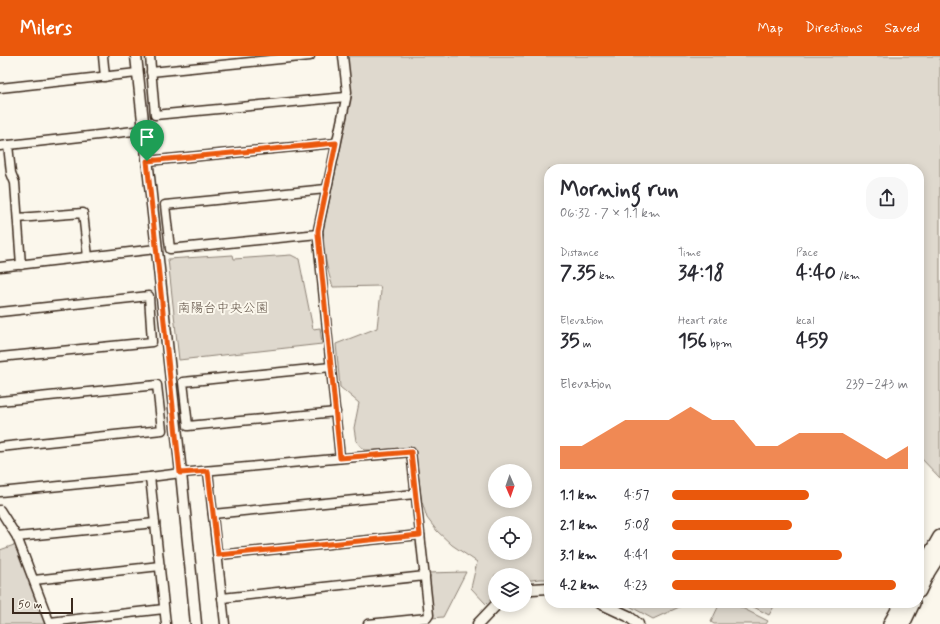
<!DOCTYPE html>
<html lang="en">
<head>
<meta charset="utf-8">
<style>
  body { margin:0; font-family:Mynerve,"Klee One",sans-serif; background:#f7f7f7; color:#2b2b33; height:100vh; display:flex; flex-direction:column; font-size:15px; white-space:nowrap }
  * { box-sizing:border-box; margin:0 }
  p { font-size:13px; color:#7c7c81 }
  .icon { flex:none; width:22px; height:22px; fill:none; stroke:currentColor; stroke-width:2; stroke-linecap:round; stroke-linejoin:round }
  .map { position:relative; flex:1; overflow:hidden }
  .details { position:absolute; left:544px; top:108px; width:380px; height:444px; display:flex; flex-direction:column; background:#fff; border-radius:16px; box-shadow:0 2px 10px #0003 }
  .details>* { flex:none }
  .needle { width:26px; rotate:178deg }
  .tools { position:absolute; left:488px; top:408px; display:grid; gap:8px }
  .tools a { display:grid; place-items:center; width:44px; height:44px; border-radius:50%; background:#fff; box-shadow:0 2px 10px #0003; font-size:20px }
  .scale { position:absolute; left:12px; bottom:10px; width:61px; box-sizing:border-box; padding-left:4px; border:2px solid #3b2a1e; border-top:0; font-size:11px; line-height:14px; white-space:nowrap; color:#3b2a1e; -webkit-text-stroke:3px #fbf7ec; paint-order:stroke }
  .pin { position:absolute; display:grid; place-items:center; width:34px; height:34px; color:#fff; margin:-41px -17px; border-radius:50% 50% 50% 0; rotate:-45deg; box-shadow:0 0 4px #0007 }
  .pin .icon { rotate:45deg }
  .round { display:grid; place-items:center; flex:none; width:42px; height:42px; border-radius:16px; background:#f7f7f7 }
  .summary { display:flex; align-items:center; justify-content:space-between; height:68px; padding:0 16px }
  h1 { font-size:22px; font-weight:800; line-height:30px }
  .metrics { display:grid; grid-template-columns:repeat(3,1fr); gap:6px; height:68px; padding:4px 16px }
  .metrics div { display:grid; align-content:center }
  .metrics b { font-size:20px; font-weight:800 }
  .metrics small { font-size:11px; font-weight:400 }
  .metrics p { font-size:11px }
  .chart { height:112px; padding:8px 16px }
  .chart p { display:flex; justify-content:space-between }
  .chart svg { width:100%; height:72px; margin-top:4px; fill:#ea580c; opacity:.7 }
  ul { padding:0 16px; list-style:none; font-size:13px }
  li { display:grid; grid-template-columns:64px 48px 1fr; align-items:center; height:30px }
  li i { height:10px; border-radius:5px; background:#ea580c }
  header { display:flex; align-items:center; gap:24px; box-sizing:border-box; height:56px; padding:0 20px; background:#ea580c; color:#fff }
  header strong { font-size:19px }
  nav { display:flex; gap:22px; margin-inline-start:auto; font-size:14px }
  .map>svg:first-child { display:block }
  .green { fill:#dfd9ce; stroke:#8d8276; fill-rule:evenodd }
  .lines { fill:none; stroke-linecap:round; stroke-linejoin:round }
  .minor-casing { stroke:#3b2a1e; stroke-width:11 }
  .tertiary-casing { stroke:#3b2a1e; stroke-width:13 }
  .primary-casing { stroke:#3b2a1e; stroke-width:16 }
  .minor { stroke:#fbf7ec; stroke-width:8 }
  .tertiary { stroke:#fbf7ec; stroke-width:10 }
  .primary { stroke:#fbf7ec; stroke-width:13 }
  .route-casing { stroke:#fff; stroke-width:8 }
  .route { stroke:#ea580c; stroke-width:5 }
  .labels { text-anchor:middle; stroke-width:4; stroke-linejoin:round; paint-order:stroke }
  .park-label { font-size:13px; fill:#64564a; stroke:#fbf7ec }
</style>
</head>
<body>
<header>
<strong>Milers</strong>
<nav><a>Map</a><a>Directions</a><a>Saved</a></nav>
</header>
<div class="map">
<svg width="940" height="568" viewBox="0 0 940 568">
  <rect width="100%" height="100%" fill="#fbf7ec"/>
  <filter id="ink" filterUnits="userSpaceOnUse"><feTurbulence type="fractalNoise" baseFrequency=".025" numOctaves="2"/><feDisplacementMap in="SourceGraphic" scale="8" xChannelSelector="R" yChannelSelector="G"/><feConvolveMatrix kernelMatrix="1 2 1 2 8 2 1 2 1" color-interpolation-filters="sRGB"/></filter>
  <g filter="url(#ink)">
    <g class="green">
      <path d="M 347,0 L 940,0 L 940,422 L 919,400 L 919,113 L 549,113 L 549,523 L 539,523 L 525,525 L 525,519 L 495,519 L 495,540 L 486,548 L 471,532 L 477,506 L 452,489 L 437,475 L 427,462 L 422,446 L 415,394 L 364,394 L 356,385 L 354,372 L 359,347 L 340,331 L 336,288 L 377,272 L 381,235 L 380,230 L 333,231 C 326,212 324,196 323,176 L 351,41 ZM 495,415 L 525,415 L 525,445 L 495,445 ZM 495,467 L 525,467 L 525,497 L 495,497 Z"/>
      <path d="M 233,199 L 234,203 L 291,199 L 299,203 L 313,273 L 320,272 L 322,288 L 179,304 L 168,203 Z"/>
      <path d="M 17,488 L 48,568 L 0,568 L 0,494 Z"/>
      <path d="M 466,516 L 443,561 L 431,562 L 427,517 Z"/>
      <path d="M 624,547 L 688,547 L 653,563 Z"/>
      <path d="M 720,547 L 732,547 L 768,565 L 766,568 L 714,568 L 711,566 Z"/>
      <path d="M 746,547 L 776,547 L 769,559 Z"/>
    </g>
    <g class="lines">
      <g class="minor-casing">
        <g id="minor">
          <path d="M 103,0 L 105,21"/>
          <path d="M 150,0 L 155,59 L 346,41"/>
          <path d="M 151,16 L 310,0"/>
          <path d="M 0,32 L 137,17"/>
          <path d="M 8,89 L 11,117 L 15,127 L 21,209"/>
          <path d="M 0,90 L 143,74"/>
          <path d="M 147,105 L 336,87"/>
          <path d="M 18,162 L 83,157 L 88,201"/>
          <path d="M 318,178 L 170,193 L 165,149 L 326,133"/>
          <path d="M 0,211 L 156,193"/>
          <path d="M 0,256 L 149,240 L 152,286 L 0,301"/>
          <path d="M 331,311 L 183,326 L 188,370 L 336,356"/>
          <path d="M 0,345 L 157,329 L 162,374 L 0,391"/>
          <path d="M 340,402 L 318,184 L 318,174 L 346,43 L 347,36 L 343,0"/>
          <path d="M 208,415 L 225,568"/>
          <path d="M 150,421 L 166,568"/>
          <path d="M 0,436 L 150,421 L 181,417 L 411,396 L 429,559 L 427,562 L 368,568"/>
          <path d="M 0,454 L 17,481 L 50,568"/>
          <path d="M 213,458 L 415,438"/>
          <path d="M 17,481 L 155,467"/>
          <path d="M 218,499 L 420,479"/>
          <path d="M 34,524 L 160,510"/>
          <path d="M 222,542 L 425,520"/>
          <path d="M 50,566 L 164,553"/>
        </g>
      </g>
      <g class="tertiary-casing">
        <g id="tertiary">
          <path d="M 136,0 L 181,417 L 196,568"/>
          <path d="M 525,535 L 532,533 L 549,532"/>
          <path d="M 600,547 L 628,560 L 638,568"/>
          <path d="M 478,568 L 496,549"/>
        </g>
      </g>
      <g class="primary-casing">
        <g id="primary">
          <path d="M 927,504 L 940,481"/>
          <path d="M 919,535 L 928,516 L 940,497"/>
          <path d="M 890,568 L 902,547"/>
          <path d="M 903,568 L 913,547"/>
        </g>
      </g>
      <use href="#minor" class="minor"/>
      <use href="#tertiary" class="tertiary"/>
      <use href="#primary" class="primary"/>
    </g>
  </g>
  <g class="lines" filter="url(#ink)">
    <g class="route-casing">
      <path id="route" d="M 336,87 L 318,174 L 318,178 L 340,402 L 411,396 L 420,479 L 218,499 L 208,415 L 180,417 L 147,105 Z"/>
    </g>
    <use href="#route" class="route"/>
  </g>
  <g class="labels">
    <g class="park-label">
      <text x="223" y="256">南陽台中央公園</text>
    </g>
  </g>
</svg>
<div class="tools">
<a><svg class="needle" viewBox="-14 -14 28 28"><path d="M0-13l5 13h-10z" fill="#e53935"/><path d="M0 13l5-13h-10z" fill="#7c7c81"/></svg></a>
<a><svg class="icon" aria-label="locate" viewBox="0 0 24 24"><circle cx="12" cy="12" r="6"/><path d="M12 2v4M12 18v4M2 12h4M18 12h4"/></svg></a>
<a><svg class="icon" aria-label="layers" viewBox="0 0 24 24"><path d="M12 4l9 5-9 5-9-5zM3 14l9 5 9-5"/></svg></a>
</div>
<div class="scale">50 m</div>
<div class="pin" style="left:147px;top:105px;background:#1e9e55"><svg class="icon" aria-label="arrive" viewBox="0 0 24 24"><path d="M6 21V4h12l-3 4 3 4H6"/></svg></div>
<section class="details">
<div class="summary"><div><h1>Morning run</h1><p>06:32 · 7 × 1.1 km</p></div><a class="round"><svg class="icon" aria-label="share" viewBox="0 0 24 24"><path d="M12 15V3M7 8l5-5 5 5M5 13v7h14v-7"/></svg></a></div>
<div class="metrics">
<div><p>Distance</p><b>7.35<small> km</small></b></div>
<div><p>Time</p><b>34:18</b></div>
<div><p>Pace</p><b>4:40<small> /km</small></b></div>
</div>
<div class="metrics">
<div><p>Elevation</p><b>35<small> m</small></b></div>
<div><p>Heart rate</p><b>156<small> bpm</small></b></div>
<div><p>kcal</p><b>459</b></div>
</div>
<div class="chart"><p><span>Elevation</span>239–243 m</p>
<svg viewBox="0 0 160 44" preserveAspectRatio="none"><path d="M0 44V30L10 30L20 22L30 14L40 14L50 14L60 6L70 14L80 14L90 30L100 30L110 22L120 22L130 22L140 30L150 38L160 30V44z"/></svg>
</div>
<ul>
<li><b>1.1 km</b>4:57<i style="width:58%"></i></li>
<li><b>2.1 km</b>5:08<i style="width:51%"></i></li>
<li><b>3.1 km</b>4:41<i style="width:72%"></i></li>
<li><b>4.2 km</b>4:23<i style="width:95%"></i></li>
</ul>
</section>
</div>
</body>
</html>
